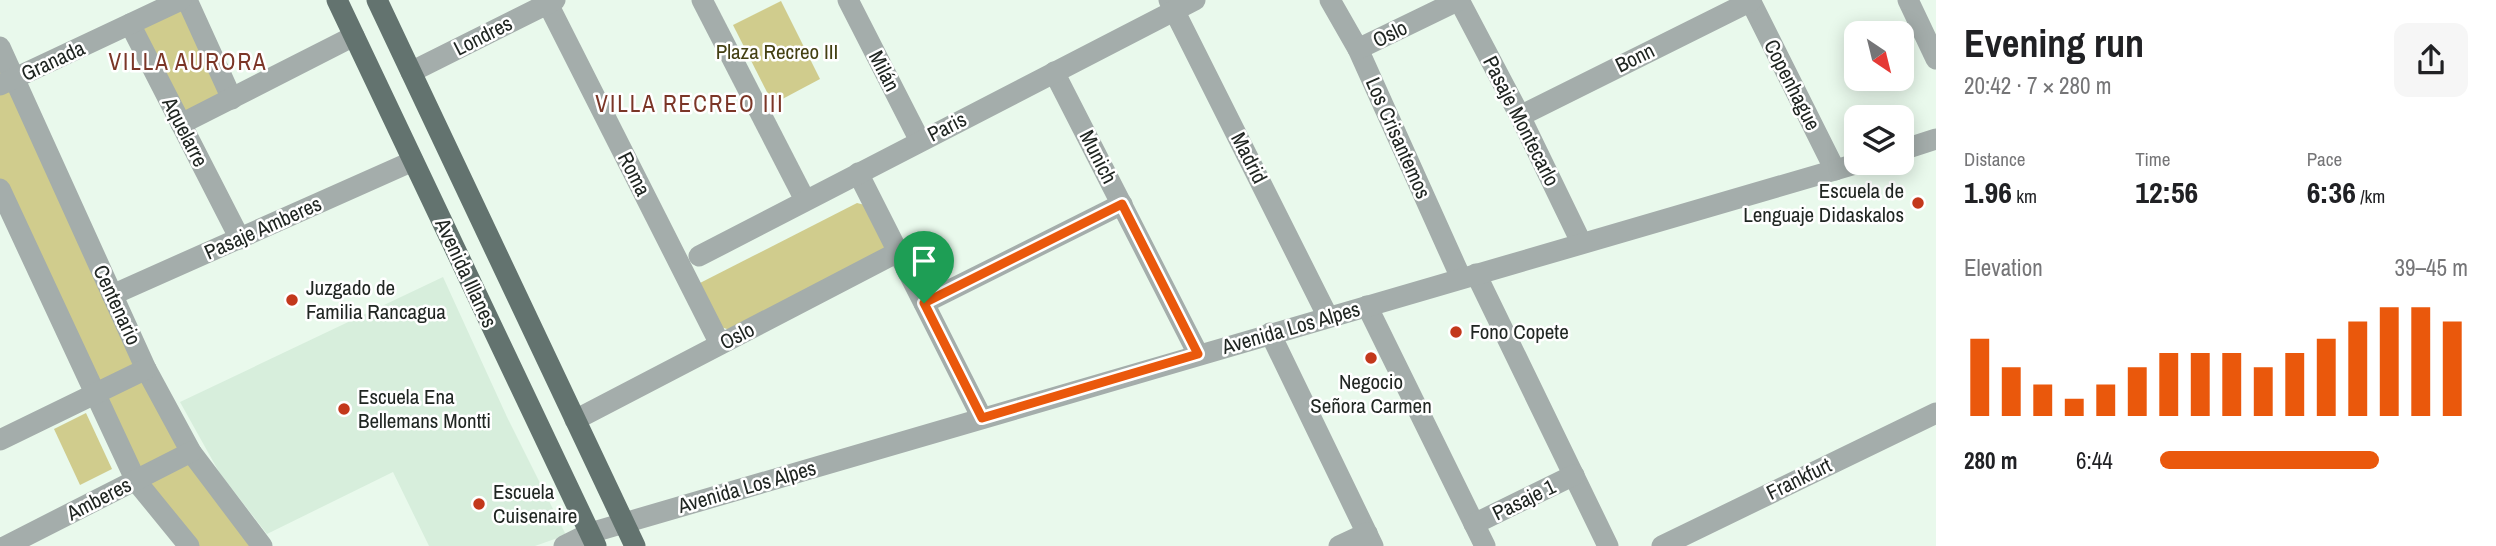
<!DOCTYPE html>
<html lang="en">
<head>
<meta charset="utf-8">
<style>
  body { margin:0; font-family:"Archivo Narrow",sans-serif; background:#f6f6f6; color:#202124; height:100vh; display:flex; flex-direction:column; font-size:26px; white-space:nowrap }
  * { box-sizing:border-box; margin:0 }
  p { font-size:23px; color:#757577 }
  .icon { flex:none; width:38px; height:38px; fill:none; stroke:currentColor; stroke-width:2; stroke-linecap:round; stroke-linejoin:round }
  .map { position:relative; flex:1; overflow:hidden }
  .drawer { display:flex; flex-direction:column; background:#fff; width:560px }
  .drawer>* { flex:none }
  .needle { width:46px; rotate:145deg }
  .controls { position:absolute; left:1844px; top:21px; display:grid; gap:14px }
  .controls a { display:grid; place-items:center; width:70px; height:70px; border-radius:14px; background:#fff; box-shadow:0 4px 18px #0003; font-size:35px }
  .pin { position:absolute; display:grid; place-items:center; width:60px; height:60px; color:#fff; margin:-72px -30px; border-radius:50% 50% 50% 0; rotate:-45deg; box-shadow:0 0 7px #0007 }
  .pin .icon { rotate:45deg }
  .round { display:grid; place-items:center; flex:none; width:74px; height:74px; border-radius:14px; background:#f6f6f6 }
  .head { display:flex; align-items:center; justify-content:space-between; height:119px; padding:0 28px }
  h1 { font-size:38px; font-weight:700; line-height:52px }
  .metrics { display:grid; grid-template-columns:repeat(3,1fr); gap:10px; height:119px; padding:7px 28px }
  .metrics div { display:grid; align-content:center }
  .metrics b { font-size:30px; font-weight:700 }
  .metrics small { font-size:19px; font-weight:400 }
  .metrics p { font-size:19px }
  .chart { height:196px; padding:14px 28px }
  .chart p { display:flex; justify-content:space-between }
  .chart svg { width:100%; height:126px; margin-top:7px; stroke:#ea580c; stroke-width:6 }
  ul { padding:0 28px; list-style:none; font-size:23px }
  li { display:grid; grid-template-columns:112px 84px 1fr; align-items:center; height:52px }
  li i { height:18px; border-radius:9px; background:#ea580c }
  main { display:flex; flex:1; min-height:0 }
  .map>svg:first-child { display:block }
  .built { fill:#d7eedc }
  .green { fill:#d0cc8d }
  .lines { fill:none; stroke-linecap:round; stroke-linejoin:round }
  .minor { stroke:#a4adab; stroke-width:21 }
  .major { stroke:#63736f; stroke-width:21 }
  .route-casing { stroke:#fff; stroke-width:14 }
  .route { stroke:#ea580c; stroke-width:9 }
  .poi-dot { fill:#c3381b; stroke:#fff; stroke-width:2.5 }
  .labels { text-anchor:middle; stroke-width:5; stroke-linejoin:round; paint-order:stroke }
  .street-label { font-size:21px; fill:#202622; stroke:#fff }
  .park-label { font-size:21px; fill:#444013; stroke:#fff }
  .poi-label { font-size:21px; fill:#202622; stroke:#fff; text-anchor:start }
  .neighbourhood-label { font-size:23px; letter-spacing:2px; fill:#7b3627; stroke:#fff }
</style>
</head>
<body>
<main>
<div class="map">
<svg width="1936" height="546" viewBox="0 0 1936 546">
  <rect width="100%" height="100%" fill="#e9f9ec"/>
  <path class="built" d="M 443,277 L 507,417 L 566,535 L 535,546 L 429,546 L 393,472 L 267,534 L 219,472 L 180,402 Z"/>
  <g class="green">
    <path d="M 181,0 L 232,99 L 181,124 L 130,24 Z"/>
    <path d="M 781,1 L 820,79 L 773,104 L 733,25 Z"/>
    <path d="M 0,57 L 108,296 L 257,546 L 194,546 L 139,478 L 0,179 Z"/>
    <path d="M 857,203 L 869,206 L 889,245 L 885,253 L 730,330 L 718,326 L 698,284 Z"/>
    <path d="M 86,413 L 112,469 L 80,485 L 54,429 Z"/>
  </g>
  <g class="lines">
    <g class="minor">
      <path d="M 187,0 L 232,99"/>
      <path d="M 702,0 L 805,200"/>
      <path d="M 848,0 L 920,141"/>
      <path d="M 1169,0 L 1328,317"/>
      <path d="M 1330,0 L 1358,49 L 1461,278"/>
      <path d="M 1459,0 L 1520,116 L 1581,242"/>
      <path d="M 1750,0 L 1835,170"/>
      <path d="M 1908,0 L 1936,59"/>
      <path d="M 548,4 L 720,344"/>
      <path d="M 130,24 L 240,239"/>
      <path d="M 0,47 L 146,369 L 191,452 L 262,546"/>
      <path d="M 1358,49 L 1459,0"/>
      <path d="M 411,72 L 555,0"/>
      <path d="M 1054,72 L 1198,354"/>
      <path d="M 0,85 L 181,0"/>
      <path d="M 1520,116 L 1751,1"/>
      <path d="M 181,124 L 354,36"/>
      <path d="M 1902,150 L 1936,139"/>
      <path d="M 858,173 L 982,418"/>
      <path d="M 0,189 L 136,481 L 189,546"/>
      <path d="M 699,256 L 1195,0"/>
      <path d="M 1476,274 L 1608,546"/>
      <path d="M 112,295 L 413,161"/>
      <path d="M 924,303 L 1122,204"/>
      <path d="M 1367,306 L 1485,546"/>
      <path d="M 1270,333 L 1373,546"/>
      <path d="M 575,420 L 898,252"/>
      <path d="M 0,440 L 146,369"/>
      <path d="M 1474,524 L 1574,475"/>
      <path d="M 6,546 L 191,452"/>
      <path d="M 564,546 L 590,533 L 1859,163"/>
      <path d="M 1339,546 L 1367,533"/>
      <path d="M 1662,546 L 1936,413"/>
    </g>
    <g class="major">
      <path d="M 337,0 L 596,546"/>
      <path d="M 377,0 L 635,546"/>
    </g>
  </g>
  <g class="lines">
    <g class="route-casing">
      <path id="route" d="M 1122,204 L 1198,354 L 982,418 L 924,303 Z"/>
    </g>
    <use href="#route" class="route"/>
  </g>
  <g class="poi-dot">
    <circle cx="1918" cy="203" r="7"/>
    <circle cx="292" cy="300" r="7"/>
    <circle cx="1456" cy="332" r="7"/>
    <circle cx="1371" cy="358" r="7"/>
    <circle cx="344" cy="409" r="7"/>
    <circle cx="479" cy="504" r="7"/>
  </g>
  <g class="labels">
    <g class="street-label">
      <text transform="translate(1390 34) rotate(-26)" y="7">Oslo</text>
      <text transform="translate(483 36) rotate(-27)" y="7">Londres</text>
      <text transform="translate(1635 58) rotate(-26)" y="7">Bonn</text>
      <text transform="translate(53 61) rotate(-25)" y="7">Granada</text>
      <text transform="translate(884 71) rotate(63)" y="7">Milán</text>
      <text transform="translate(1792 85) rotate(63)" y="7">Copenhague</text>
      <text transform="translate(1521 121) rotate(63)" y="7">Pasaje Montecarlo</text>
      <text transform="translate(947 127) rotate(-27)" y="7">Paris</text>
      <text transform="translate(185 132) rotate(63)" y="7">Aquelarre</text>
      <text transform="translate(1398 138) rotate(66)" y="7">Los Crisantemos</text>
      <text transform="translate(1098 157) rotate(63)" y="7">Munich</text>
      <text transform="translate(1249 158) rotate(63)" y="7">Madrid</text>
      <text transform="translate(634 174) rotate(63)" y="7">Roma</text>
      <text transform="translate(263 228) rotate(-24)" y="7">Pasaje Amberes</text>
      <text transform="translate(466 273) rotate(65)" y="7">Avenida Illanes</text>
      <text transform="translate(117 305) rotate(65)" y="7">Centenario</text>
      <text transform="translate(1291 328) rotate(-16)" y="7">Avenida Los Alpes</text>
      <text transform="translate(737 336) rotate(-27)" y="7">Oslo</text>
      <text transform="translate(1799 479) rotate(-26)" y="7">Frankfurt</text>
      <text transform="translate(747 487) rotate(-16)" y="7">Avenida Los Alpes</text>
      <text transform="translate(99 499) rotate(-27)" y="7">Amberes</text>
      <text transform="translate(1524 500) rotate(-26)" y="7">Pasaje 1</text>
    </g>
    <g class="park-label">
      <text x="777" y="59">Plaza Recreo III</text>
    </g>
    <g class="poi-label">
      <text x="1904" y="198" text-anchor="end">Escuela de<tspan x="1904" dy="24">Lenguaje Didaskalos</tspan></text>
      <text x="306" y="295">Juzgado de<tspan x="306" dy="24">Familia Rancagua</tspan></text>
      <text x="1470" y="339">Fono Copete</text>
      <text x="1371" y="389" text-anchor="middle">Negocio<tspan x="1371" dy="24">Señora Carmen</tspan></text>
      <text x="358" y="404">Escuela Ena<tspan x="358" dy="24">Bellemans Montti</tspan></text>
      <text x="493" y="499">Escuela<tspan x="493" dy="24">Cuisenaire</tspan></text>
    </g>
    <g class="neighbourhood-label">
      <text x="188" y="70">VILLA AURORA</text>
      <text x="690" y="112">VILLA RECREO III</text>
    </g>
  </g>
</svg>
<div class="controls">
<a><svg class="needle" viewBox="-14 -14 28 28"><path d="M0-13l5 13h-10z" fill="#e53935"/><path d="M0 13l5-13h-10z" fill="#757577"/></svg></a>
<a><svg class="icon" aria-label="layers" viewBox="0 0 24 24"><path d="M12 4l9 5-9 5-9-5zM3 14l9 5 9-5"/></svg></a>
</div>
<div class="pin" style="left:924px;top:303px;background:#1e9e55"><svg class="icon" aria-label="arrive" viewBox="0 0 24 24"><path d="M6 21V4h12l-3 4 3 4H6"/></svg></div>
</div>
<section class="drawer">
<div class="head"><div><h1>Evening run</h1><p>20:42 · 7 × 280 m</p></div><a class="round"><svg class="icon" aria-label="share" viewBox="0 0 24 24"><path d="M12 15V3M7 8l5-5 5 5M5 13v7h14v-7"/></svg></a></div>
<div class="metrics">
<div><p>Distance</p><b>1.96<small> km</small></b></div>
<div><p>Time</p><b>12:56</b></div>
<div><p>Pace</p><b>6:36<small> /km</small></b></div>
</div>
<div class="chart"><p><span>Elevation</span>39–45 m</p>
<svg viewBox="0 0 160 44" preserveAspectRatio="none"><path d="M5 44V17M15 44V27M25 44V33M35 44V38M45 44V33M55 44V27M65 44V22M75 44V22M85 44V22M95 44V27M105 44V22M115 44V17M125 44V11M135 44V6M145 44V6M155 44V11"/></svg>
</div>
<ul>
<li><b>280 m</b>6:44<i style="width:71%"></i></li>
</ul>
</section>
</main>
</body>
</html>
